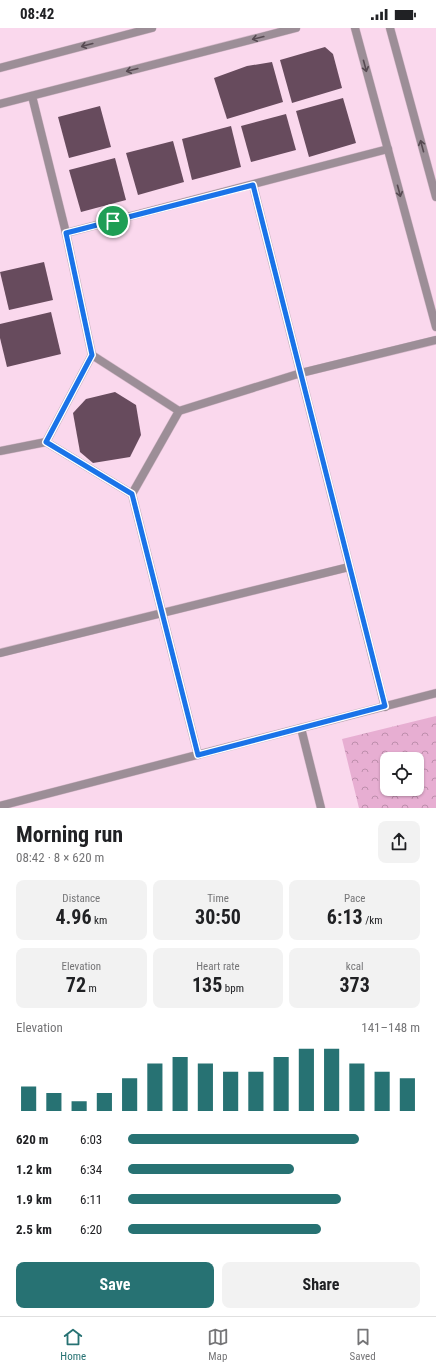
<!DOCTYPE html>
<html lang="en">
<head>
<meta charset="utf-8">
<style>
  body { margin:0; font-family:"Roboto Condensed",sans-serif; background:#f2f2f2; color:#202124; height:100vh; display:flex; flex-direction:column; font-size:15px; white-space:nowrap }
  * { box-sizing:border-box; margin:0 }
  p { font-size:13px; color:#757577 }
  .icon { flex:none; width:22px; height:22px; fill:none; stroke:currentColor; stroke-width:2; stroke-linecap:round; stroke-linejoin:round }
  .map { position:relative; height:780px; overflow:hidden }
  .details { display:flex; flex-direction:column; background:#fff; flex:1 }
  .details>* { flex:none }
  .tools { position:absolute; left:380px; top:724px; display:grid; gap:8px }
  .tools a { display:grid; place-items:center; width:44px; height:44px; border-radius:8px; background:#fff; box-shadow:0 1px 3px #0004; font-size:20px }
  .pin { position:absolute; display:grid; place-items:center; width:34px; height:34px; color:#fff; margin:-17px; border:2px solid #fff; border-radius:50%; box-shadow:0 1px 4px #0007 }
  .round { display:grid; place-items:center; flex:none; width:42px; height:42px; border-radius:8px; background:#f2f2f2 }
  .summary { display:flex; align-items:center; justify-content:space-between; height:68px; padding:0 16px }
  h1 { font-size:22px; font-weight:700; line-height:30px }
  .metrics { display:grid; grid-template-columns:repeat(3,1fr); gap:6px; height:68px; padding:4px 16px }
  .metrics div { display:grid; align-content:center; border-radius:8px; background:#f2f2f2; text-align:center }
  .metrics b { font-size:20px; font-weight:700 }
  .metrics small { font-size:11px; font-weight:400 }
  .metrics p { font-size:11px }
  .chart { height:112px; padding:8px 16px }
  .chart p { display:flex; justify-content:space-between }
  .chart svg { width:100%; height:72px; margin-top:4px; stroke:#277273; stroke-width:6 }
  .primary-button { display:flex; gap:8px; margin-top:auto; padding:8px 16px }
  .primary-button a { flex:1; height:46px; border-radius:8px; background:#277273; color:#fff; font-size:16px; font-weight:700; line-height:46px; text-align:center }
  .primary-button a+a { background:#f2f2f2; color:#202124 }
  ul { padding:0 16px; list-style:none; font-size:13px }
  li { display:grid; grid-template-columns:64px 48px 1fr; align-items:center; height:30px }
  li i { height:10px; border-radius:5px; background:#277273 }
  .status { display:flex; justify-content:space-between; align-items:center; height:28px; padding:0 20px; background:#fff; direction:ltr }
  .status svg { height:11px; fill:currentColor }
  .tab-bar { display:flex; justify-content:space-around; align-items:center; height:56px; border-top:1px solid #e0e0e0; background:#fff; font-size:11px; color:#757577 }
  .tab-bar a { display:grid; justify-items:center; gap:2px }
  .tab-bar .on { color:#277273 }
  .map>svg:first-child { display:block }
  .park { fill:url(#park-crowns); fill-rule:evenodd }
  .building { fill:#674b5d }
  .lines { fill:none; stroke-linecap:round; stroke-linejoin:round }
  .minor-casing { stroke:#d5b7c9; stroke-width:9 }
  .tertiary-casing { stroke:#d5b7c9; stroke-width:9 }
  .minor { stroke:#9c8e97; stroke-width:8 }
  .tertiary { stroke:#9c8e97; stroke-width:8 }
  .oneway { stroke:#574a52 }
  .route-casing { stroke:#fff; stroke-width:8 }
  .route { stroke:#1a73e8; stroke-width:5 }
</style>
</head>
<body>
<div class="status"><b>08:42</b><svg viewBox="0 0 49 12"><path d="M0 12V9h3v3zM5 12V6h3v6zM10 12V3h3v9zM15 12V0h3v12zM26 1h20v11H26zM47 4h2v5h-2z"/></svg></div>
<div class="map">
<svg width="436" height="780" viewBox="0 0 436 780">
  <defs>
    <pattern id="park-crowns" width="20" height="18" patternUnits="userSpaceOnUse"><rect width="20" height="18" fill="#e7aed2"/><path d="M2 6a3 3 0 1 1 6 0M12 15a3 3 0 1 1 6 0" fill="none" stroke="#bd8eac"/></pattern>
  </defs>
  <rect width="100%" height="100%" fill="#fad8ed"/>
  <path class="park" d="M 436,688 L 436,780 L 359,780 L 342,711 ZM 387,731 L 417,731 L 417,761 L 387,761 Z"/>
  <g class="building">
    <path d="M 325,19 L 333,26 L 342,60 L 292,75 L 280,32 Z"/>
    <path d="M 272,34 L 283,74 L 227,91 L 214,50 L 247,38 Z"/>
    <path d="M 343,70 L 356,115 L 309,129 L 296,83 Z"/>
    <path d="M 100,78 L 111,119 L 69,130 L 58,89 Z"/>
    <path d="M 286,86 L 296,122 L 251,134 L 241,98 Z"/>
    <path d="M 231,98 L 241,139 L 192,152 L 182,111 Z"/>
    <path d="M 173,113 L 184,154 L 138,167 L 126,125 Z"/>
    <path d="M 115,130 L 126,172 L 81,184 L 69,142 Z"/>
    <path d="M 44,234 L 53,272 L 9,282 L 0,244 Z"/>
    <path d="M 51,284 L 61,326 L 7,339 L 0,310 L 0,296 Z"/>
    <path d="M 115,364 L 136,377 L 141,407 L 130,429 L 93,435 L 80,424 L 73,385 L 86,371 Z"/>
  </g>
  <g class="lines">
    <g class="minor-casing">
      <g id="minor">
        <path d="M 32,68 L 66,205 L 92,327"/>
        <path d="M 253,157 L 385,679"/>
        <path d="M 66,205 L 388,121"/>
        <path d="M 179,383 L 301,345 L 436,312"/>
        <path d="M 0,423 L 46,414"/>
        <path d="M 132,466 L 46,414 L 92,327 L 179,383 L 132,466 L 198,727"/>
        <path d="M 0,625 L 349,539"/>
        <path d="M 301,700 L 321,780"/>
        <path d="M 0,778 L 436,665"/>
      </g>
    </g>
    <g class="tertiary-casing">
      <g id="tertiary">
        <path d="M 355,0 L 436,299"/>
        <path d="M 390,0 L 436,169"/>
        <path d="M 0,40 L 152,0"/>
        <path d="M 0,76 L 296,0"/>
      </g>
    </g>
    <use href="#minor" class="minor"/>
    <use href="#tertiary" class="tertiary"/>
  </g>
  <defs><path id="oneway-shaft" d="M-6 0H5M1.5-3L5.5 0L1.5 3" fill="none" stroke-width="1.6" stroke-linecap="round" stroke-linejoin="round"/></defs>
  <g class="oneway">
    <use href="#oneway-shaft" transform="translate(258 10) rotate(166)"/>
    <use href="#oneway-shaft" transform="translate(87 17) rotate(165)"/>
    <use href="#oneway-shaft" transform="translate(365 38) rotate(75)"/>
    <use href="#oneway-shaft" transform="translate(132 42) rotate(166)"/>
    <use href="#oneway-shaft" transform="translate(422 118) rotate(-105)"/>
    <use href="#oneway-shaft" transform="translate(399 163) rotate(75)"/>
  </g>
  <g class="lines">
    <g class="route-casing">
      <path id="route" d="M 253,157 L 385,678 L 198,727 L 132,466 L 46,414 L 92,327 L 66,205 Z"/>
    </g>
    <use href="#route" class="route"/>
  </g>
</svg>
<div class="tools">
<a><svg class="icon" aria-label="locate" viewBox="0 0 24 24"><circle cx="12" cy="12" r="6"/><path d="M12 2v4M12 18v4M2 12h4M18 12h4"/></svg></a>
</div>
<div class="pin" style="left:113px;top:193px;background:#1e9e55"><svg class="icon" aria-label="arrive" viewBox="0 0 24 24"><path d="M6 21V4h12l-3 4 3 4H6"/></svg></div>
</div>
<section class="details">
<div class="summary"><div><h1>Morning run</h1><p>08:42 · 8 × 620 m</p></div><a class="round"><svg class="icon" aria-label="share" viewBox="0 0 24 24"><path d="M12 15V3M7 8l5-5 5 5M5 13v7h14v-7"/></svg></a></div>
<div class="metrics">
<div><p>Distance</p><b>4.96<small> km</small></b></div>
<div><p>Time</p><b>30:50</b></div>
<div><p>Pace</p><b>6:13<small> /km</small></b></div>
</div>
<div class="metrics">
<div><p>Elevation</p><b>72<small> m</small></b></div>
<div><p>Heart rate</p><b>135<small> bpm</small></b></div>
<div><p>kcal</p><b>373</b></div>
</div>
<div class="chart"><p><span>Elevation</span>141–148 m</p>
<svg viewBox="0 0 160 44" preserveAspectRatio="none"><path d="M5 44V29M15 44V33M25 44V38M35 44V33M45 44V24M55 44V15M65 44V11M75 44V15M85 44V20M95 44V20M105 44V11M115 44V6M125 44V6M135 44V15M145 44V20M155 44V24"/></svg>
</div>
<ul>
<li><b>620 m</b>6:03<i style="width:79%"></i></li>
<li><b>1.2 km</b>6:34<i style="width:57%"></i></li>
<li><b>1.9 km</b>6:11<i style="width:73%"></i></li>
<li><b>2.5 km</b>6:20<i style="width:66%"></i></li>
</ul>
<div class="primary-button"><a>Save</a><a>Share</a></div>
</section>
<nav class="tab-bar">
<a class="on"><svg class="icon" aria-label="home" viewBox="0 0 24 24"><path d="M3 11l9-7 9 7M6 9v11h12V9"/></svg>Home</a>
<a><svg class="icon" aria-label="map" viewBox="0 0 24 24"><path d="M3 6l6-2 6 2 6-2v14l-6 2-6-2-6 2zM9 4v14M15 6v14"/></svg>Map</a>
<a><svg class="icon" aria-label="saved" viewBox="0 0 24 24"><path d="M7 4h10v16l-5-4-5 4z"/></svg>Saved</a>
</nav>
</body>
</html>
